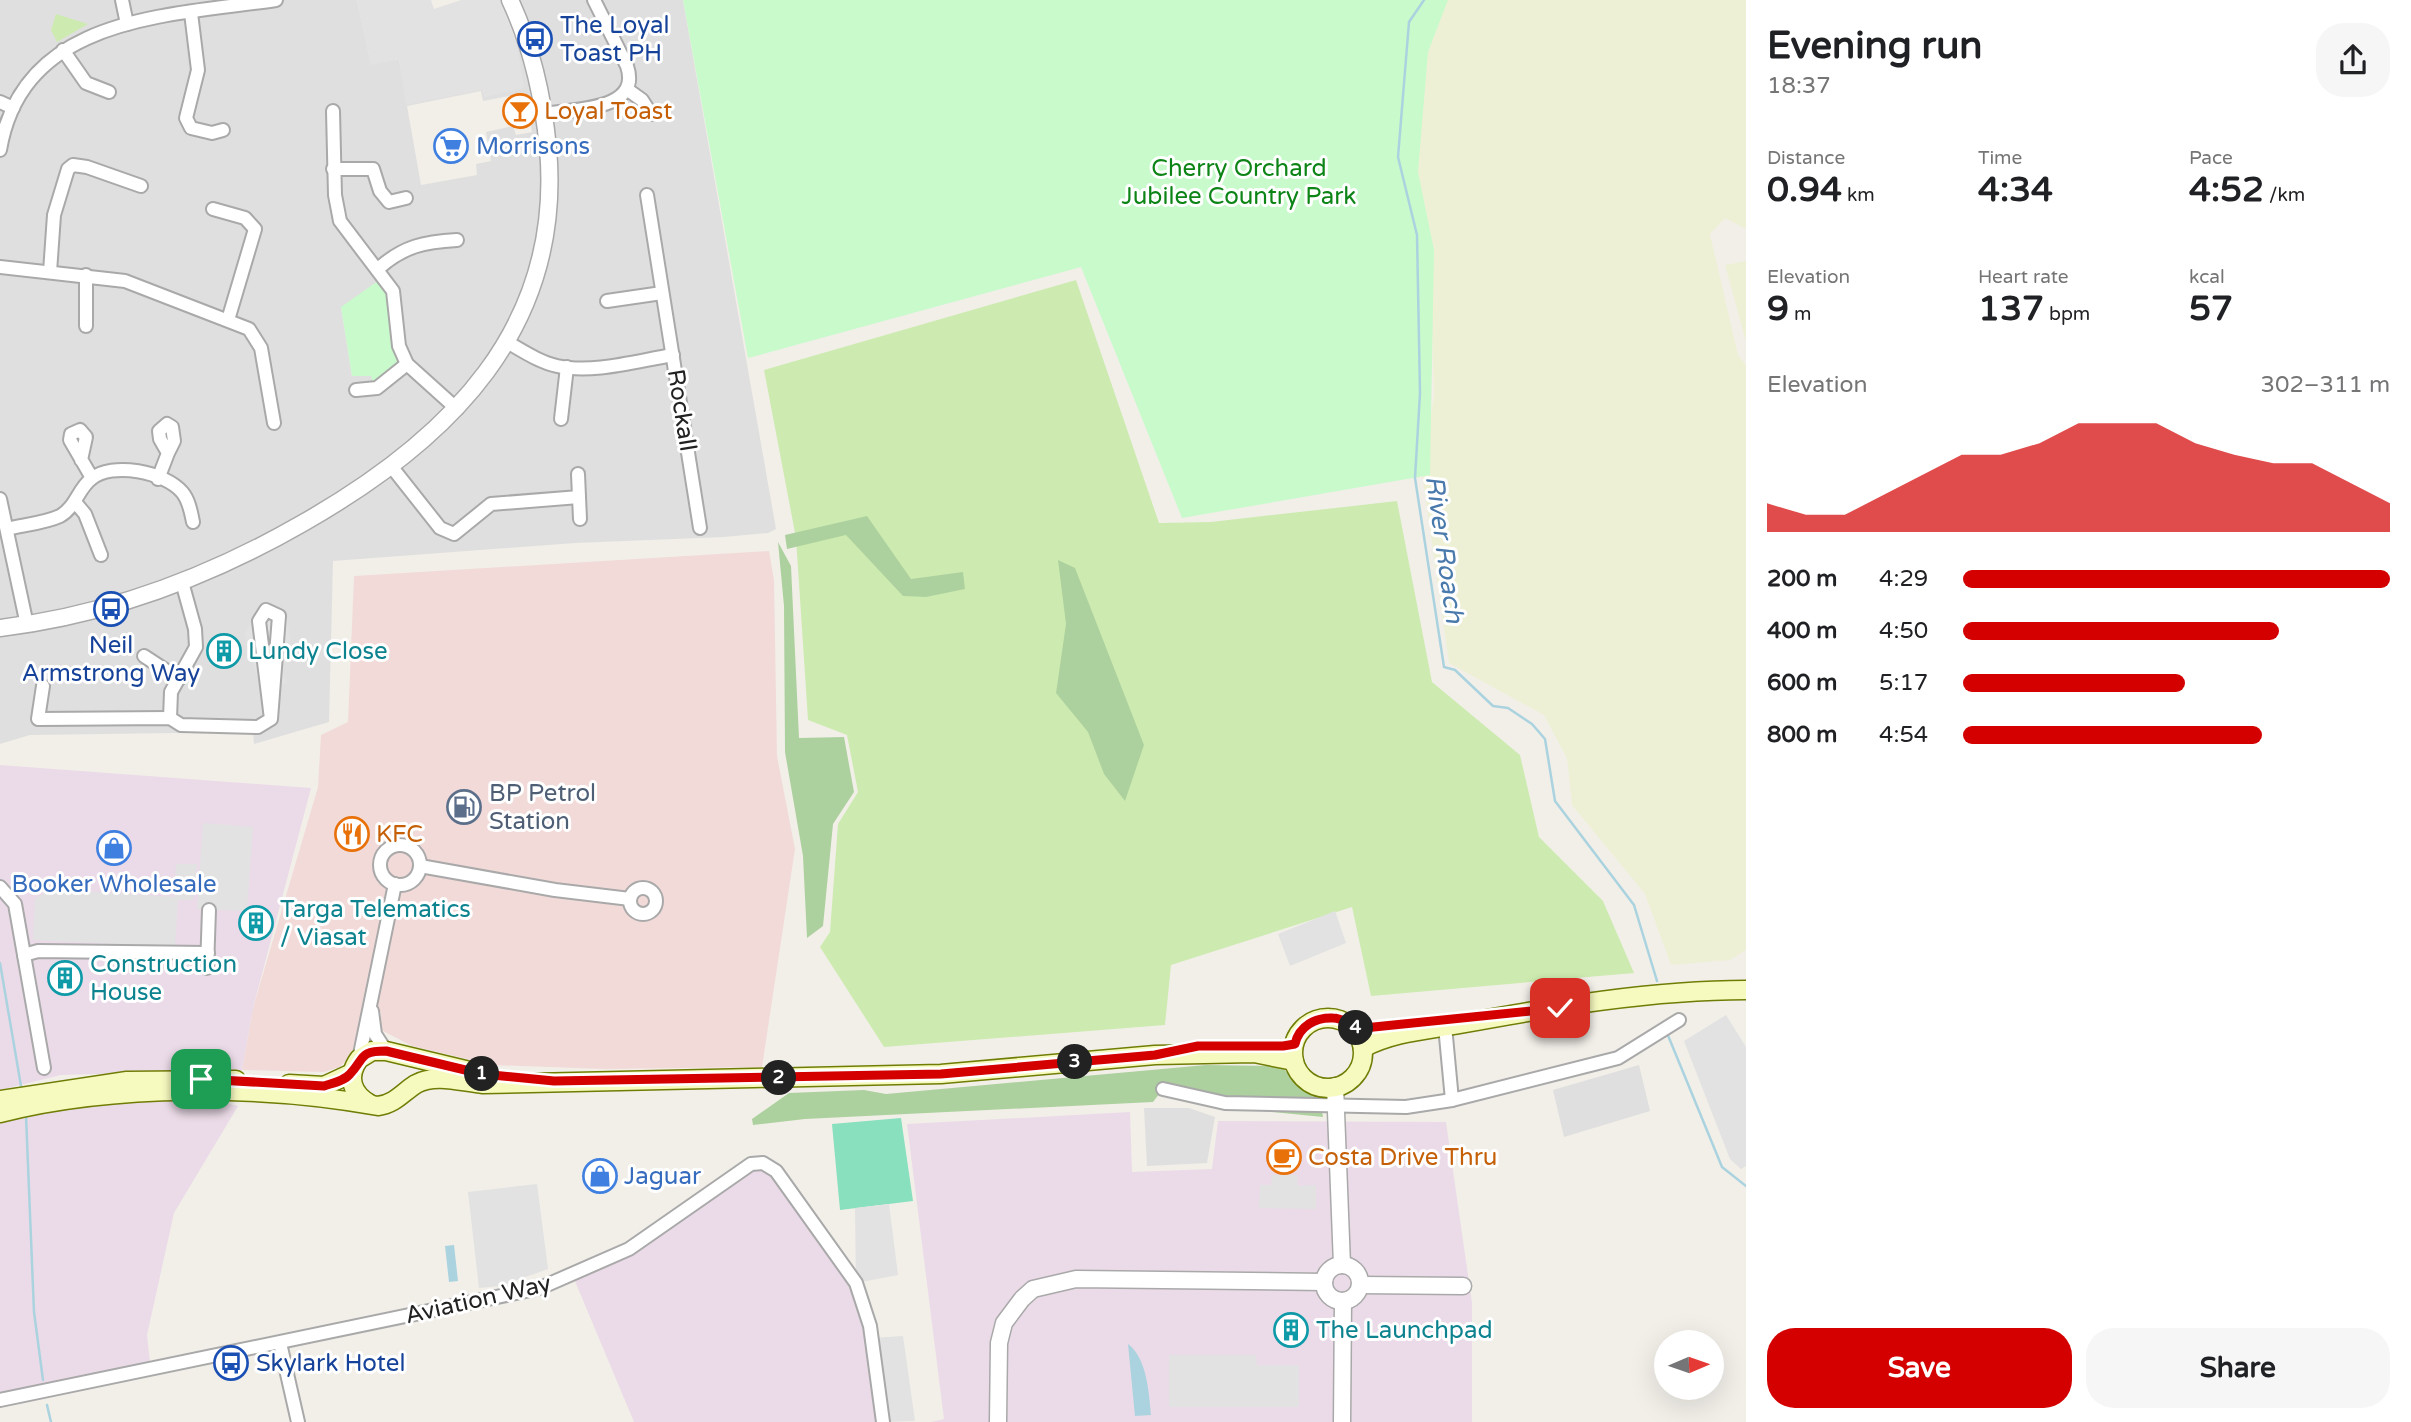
<!DOCTYPE html>
<html lang="en">
<head>
<meta charset="utf-8">
<style>
  body { margin:0; font-family:"Varela Round",sans-serif; background:#f6f6f6; color:#202124; height:100vh; display:flex; flex-direction:column; font-size:26px; white-space:nowrap }
  * { box-sizing:border-box; margin:0 }
  p { font-size:23px; color:#757577 }
  .icon { flex:none; width:38px; height:38px; fill:none; stroke:currentColor; stroke-width:2; stroke-linecap:round; stroke-linejoin:round }
  .map { position:relative; flex:1; overflow:hidden }
  .drawer { display:flex; flex-direction:column; background:#fff; width:665px }
  .drawer>* { flex:none }
  .needle { width:46px; rotate:88deg }
  .fabs { position:absolute; left:1654px; top:1330px; display:grid; gap:14px }
  .fabs a { display:grid; place-items:center; width:70px; height:70px; border-radius:50%; background:#fff; box-shadow:0 7px 28px #0002; font-size:35px }
  .pin { position:absolute; display:grid; place-items:center; width:60px; height:60px; color:#fff; margin:-30px; border-radius:14px; box-shadow:0 4px 10px #0006 }
  .km { position:absolute; width:35px; height:35px; margin:-18px; border-radius:50%; background:#222; color:#fff; font-size:19px; line-height:35px; text-align:center }
  .round { display:grid; place-items:center; flex:none; width:74px; height:74px; border-radius:28px; background:#f6f6f6 }
  .overview { display:flex; align-items:center; justify-content:space-between; height:119px; padding:0 21px }
  h1 { font-size:38px; font-weight:700; line-height:52px }
  .stats { display:grid; grid-template-columns:repeat(3,1fr); gap:10px; height:119px; padding:7px 21px }
  .stats div { display:grid; align-content:center }
  .stats b { font-size:35px; font-weight:700 }
  .stats small { font-size:19px; font-weight:400 }
  .stats p { font-size:19px }
  .chart { height:196px; padding:14px 21px }
  .chart p { display:flex; justify-content:space-between }
  .chart svg { width:100%; height:126px; margin-top:7px; fill:#d40000; opacity:.7 }
  .button { display:flex; gap:14px; margin-top:auto; padding:14px 21px }
  .button a { flex:1; height:80px; border-radius:28px; background:#d40000; color:#fff; font-size:28px; font-weight:700; line-height:80px; text-align:center }
  .button a+a { background:#f6f6f6; color:#202124 }
  ul { padding:0 21px; list-style:none; font-size:23px }
  li { display:grid; grid-template-columns:112px 84px 1fr; align-items:center; height:52px }
  li i { height:18px; border-radius:9px; background:#d40000 }
  main { display:flex; flex:1; min-height:0 }
  .map>svg:first-child { display:block }
  .residential { fill:#e0dfdf; fill-rule:evenodd }
  .commercial { fill:#f2dad9 }
  .industrial { fill:#ebdbe8 }
  .farmland { fill:#eef0d5 }
  .grass { fill:#cdebb0 }
  .forest { fill:#add19e }
  .park { fill:#c8facc }
  .pitch { fill:#88e0be }
  .parking { fill:#e2e2e2 }
  .water { fill:#aad3df }
  .lines { fill:none; stroke-linecap:round; stroke-linejoin:round }
  .stream { stroke:#aad3df; stroke-width:2.5 }
  .minor-casing { stroke:#a9a9a9; stroke-width:16 }
  .tertiary-casing { stroke:#a9a9a9; stroke-width:19 }
  .secondary-casing { stroke:#707d05; stroke-width:21 }
  .minor { stroke:#fff; stroke-width:12 }
  .tertiary { stroke:#fff; stroke-width:16 }
  .secondary { stroke:#f7fabf; stroke-width:18 }
  .route-casing { stroke:#fff; stroke-width:14 }
  .route { stroke:#d40000; stroke-width:9 }
  .labels { text-anchor:middle; stroke-width:6; stroke-linejoin:round; paint-order:stroke }
  .transit-label { font-size:24px; fill:#164399; stroke:#fff; text-anchor:start }
  .food-label { font-size:24px; fill:#c56008; stroke:#fff; text-anchor:start }
  .shop-label { font-size:24px; fill:#366cbe; stroke:#fff; text-anchor:start }
  .park-label { font-size:24px; fill:#0c8416; stroke:#fff }
  .street-label { font-size:24px; fill:#222; stroke:#fff }
  .culture-label { font-size:24px; fill:#0d838f; stroke:#fff; text-anchor:start }
  .service-label { font-size:24px; fill:#4e5e75; stroke:#fff; text-anchor:start }
  .water-label { font-size:26px; font-style:italic; fill:#4a7aab; stroke:#fff }
</style>
</head>
<body>
<main>
<div class="map">
<svg width="1746" height="1422" viewBox="0 0 1746 1422">
  <rect width="100%" height="100%" fill="#f2efe9"/>
  <g class="residential">
    <path d="M 0,0 L 357,0 L 371,64 L 399,59 L 407,104 L 483,89 L 485,97 L 516,40 L 499,0 L 683,0 L 776,529 L 768,533 L 724,537 L 575,543 L 333,561 L 329,722 L 254,744 L 253,733 L 175,733 L 30,735 L 0,744 ZM 481,91 L 483,101 L 525,93 L 532,132 L 516,135 L 513,126 L 486,132 L 491,161 L 476,164 L 477,175 L 421,185 L 407,106 ZM 341,307 L 377,387 L 371,375 L 352,376 Z"/>
    <path d="M 1639,1065 L 1650,1111 L 1564,1137 L 1553,1090 Z"/>
    <path d="M 1144,1108 L 1189,1108 L 1215,1117 L 1207,1163 L 1147,1166 Z"/>
  </g>
  <path class="commercial" d="M 769,551 L 774,580 L 777,756 L 795,849 L 762,1067 L 605,1069 L 492,1065 L 412,1046 L 381,1030 L 381,1013 L 371,1001 L 363,1005 L 352,1054 L 340,1067 L 324,1072 L 242,1070 L 253,1008 L 318,787 L 321,735 L 348,722 L 354,576 Z"/>
  <g class="industrial">
    <path d="M 0,765 L 311,788 L 253,1008 L 242,1070 L 61,1075 L 0,1090 Z"/>
    <path d="M 201,1097 L 238,1106 L 174,1213 L 147,1335 L 151,1371 L 0,1400 L 0,1120 L 123,1099 Z"/>
    <path d="M 1130,1112 L 1132,1172 L 1212,1169 L 1218,1121 L 1446,1122 L 1472,1303 L 1472,1422 L 931,1422 L 944,1419 L 907,1124 Z"/>
    <path d="M 763,1163 L 856,1283 L 883,1422 L 634,1422 L 572,1274 L 629,1249 Z"/>
  </g>
  <g class="farmland">
    <path d="M 1441,0 L 1746,0 L 1746,229 L 1725,218 L 1710,234 L 1738,355 L 1746,365 L 1746,950 L 1730,960 L 1671,965 L 1645,894 L 1572,805 L 1567,758 L 1544,715 L 1449,663 L 1422,473 L 1434,395 L 1429,245 L 1414,172 L 1423,51 Z"/>
    <path d="M 1746,261 L 1746,342 L 1725,265 Z"/>
  </g>
  <g class="grass">
    <path d="M 56,14 L 88,24 L 57,42 L 51,30 Z"/>
    <path d="M 1076,280 L 1159,523 L 1211,522 L 1397,501 L 1432,682 L 1520,755 L 1539,837 L 1603,901 L 1634,973 L 1371,996 L 1352,907 L 1171,965 L 1165,1025 L 884,1047 L 820,947 L 830,932 L 838,824 L 858,792 L 847,735 L 808,720 L 796,538 L 764,370 Z"/>
  </g>
  <g class="forest">
    <path d="M 867,516 L 911,579 L 963,572 L 965,589 L 926,597 L 903,596 L 846,535 L 787,549 L 785,535 Z"/>
    <path d="M 778,542 L 791,566 L 799,738 L 844,737 L 854,792 L 833,824 L 823,926 L 807,938 L 803,856 L 785,752 L 784,606 Z"/>
    <path d="M 1058,560 L 1075,568 L 1144,745 L 1125,801 L 1104,774 L 1088,732 L 1056,693 L 1066,624 Z"/>
    <path d="M 1206,1065 L 1281,1066 L 1298,1084 L 1319,1091 L 1323,1117 L 1232,1108 L 1167,1084 L 1153,1102 L 805,1119 L 753,1125 L 752,1119 L 789,1093 L 864,1090 L 886,1094 Z"/>
  </g>
  <g class="park">
    <path d="M 683,0 L 1448,0 L 1428,52 L 1418,172 L 1434,250 L 1430,475 L 1182,518 L 1081,267 L 748,358 Z"/>
    <path d="M 385,276 L 407,364 L 373,383 L 371,376 L 352,376 L 341,307 Z"/>
  </g>
  <path class="pitch" d="M 901,1118 L 913,1201 L 840,1210 L 832,1124 Z"/>
  <g class="parking">
    <path d="M 357,0 L 431,0 L 434,9 L 461,0 L 499,0 L 516,40 L 524,88 L 485,97 L 483,89 L 406,105 L 399,59 L 371,65 Z"/>
    <path d="M 270,608 L 287,617 L 291,643 L 284,646 L 287,662 L 281,665 L 287,683 L 279,685 L 280,692 L 263,699 L 245,634 L 256,613 Z"/>
    <path d="M 203,823 L 253,827 L 247,911 L 197,909 Z"/>
    <path d="M 176,864 L 197,864 L 193,900 L 178,900 L 175,947 L 33,940 L 35,899 L 50,889 L 174,897 Z"/>
    <path d="M 1335,911 L 1346,943 L 1290,966 L 1278,934 Z"/>
    <path d="M 1726,1015 L 1746,1047 L 1746,1166 L 1741,1169 L 1730,1159 L 1684,1041 Z"/>
    <path d="M 1272,1175 L 1297,1175 L 1298,1186 L 1316,1185 L 1316,1209 L 1259,1208 L 1260,1185 L 1271,1185 Z"/>
    <path d="M 537,1184 L 548,1269 L 500,1286 L 479,1288 L 468,1192 Z"/>
    <path d="M 889,1204 L 898,1275 L 856,1283 L 855,1208 Z"/>
    <path d="M 903,1336 L 915,1421 L 883,1422 L 872,1338 Z"/>
    <path d="M 1169,1355 L 1256,1355 L 1257,1365 L 1299,1365 L 1299,1407 L 1169,1407 Z"/>
  </g>
  <g class="water">
    <path d="M 454,1245 L 458,1281 L 449,1282 L 445,1246 Z"/>
    <path d="M 1128,1344 C 1147,1358 1149,1393 1151,1415 L 1135,1416 Z"/>
  </g>
  <g class="lines">
    <g class="stream">
      <path d="M 1424,0 L 1409,22 L 1398,157 L 1417,235 L 1420,393 L 1415,478 L 1444,667 L 1455,670 L 1493,706 L 1508,708 L 1532,724 L 1545,739 L 1555,801 L 1634,905 L 1657,981"/>
      <path d="M 0,963 L 21,1086"/>
      <path d="M 1667,1033 L 1722,1167 L 1746,1186"/>
      <path d="M 26,1116 L 34,1312 L 43,1380"/>
      <path d="M 47,1405 L 51,1422"/>
    </g>
    <g class="minor-casing">
      <g id="minor">
        <path d="M 122,0 L 127,24"/>
        <path d="M 191,13 L 198,70 L 186,118 L 191,128 L 212,133 L 223,130"/>
        <path d="M 63,50 L 86,83 L 109,92"/>
        <path d="M 628,90 L 642,100 L 651,114"/>
        <path d="M 0,102 L 13,108"/>
        <path d="M 333,111 L 335,195 L 340,221 L 393,291 L 399,346 L 407,364 L 457,409"/>
        <path d="M 544,114 C 573,109 642,111 627,66 L 594,0"/>
        <path d="M 0,150 C 23,15 169,16 276,0"/>
        <path d="M 333,169 L 373,169 L 380,191 L 389,202 L 406,198"/>
        <path d="M 647,195 L 700,528"/>
        <path d="M 213,209 L 245,218 L 255,229 L 228,320"/>
        <path d="M 0,267 L 125,281 L 249,329 L 261,348 L 274,423"/>
        <path d="M 379,268 C 404,246 424,242 457,240"/>
        <path d="M 50,272 L 54,215 L 68,169 L 73,165 L 87,167 L 141,186"/>
        <path d="M 607,301 L 662,293"/>
        <path d="M 86,326 L 86,275"/>
        <path d="M 507,342 C 523,351 539,362 557,366 C 593,374 636,361 673,355"/>
        <path d="M 356,390 L 377,388 L 407,364"/>
        <path d="M 561,419 L 567,367"/>
        <path d="M 81,460 L 86,437 L 80,430 L 71,434 L 70,440 L 92,478"/>
        <path d="M 391,466 L 440,528 L 454,534 L 491,504 L 579,497 L 578,474"/>
        <path d="M 158,479 L 168,453 L 160,439 L 159,431 L 167,424 L 172,427 L 174,441 L 168,453"/>
        <path d="M 579,497 L 580,519"/>
        <path d="M 0,499 L 27,625"/>
        <path d="M 75,502 L 85,514 L 101,555"/>
        <path d="M 7,529 C 23,525 45,523 60,516 C 76,507 78,489 91,479 C 112,461 165,472 182,492 C 189,500 191,512 193,522"/>
        <path d="M 144,656 L 179,679"/>
        <path d="M 43,686 L 38,719 L 170,718 L 181,725 L 258,727 L 271,719 L 279,616 L 266,610 L 259,621 L 271,719"/>
        <path d="M 170,718 L 171,692 L 196,647 L 195,629 L 182,582"/>
        <circle cx="400" cy="865" r="20"/>
        <path d="M 420,866 L 555,890 L 630,899"/>
        <path d="M 0,887 L 15,904 L 44,1068"/>
        <circle cx="643" cy="901" r="13"/>
        <path d="M 24,955 L 38,951 L 208,953"/>
        <path d="M 207,968 L 209,910"/>
        <path d="M 372,1011 L 375,1034 L 386,1051"/>
        <path d="M 1445,1026 L 1452,1100 L 1618,1058 L 1679,1020"/>
        <path d="M 359,1059 L 395,884"/>
        <path d="M 1163,1089 L 1225,1103 L 1406,1107 L 1452,1100"/>
        <path d="M 280,1343 L 298,1422"/>
        <path d="M 0,1400 L 540,1288 L 629,1249 L 751,1164 L 763,1163 L 776,1171 L 856,1283 L 870,1326 L 883,1422"/>
      </g>
    </g>
    <g class="tertiary-casing">
      <g id="tertiary">
        <path d="M 0,628 C 108,615 209,577 303,523 C 449,440 564,328 548,148 C 543,96 532,47 510,0"/>
        <path d="M 1335,1086 L 1342,1265"/>
        <circle cx="1342" cy="1283" r="18"/>
        <path d="M 1360,1285 L 1463,1286"/>
        <path d="M 998,1422 L 999,1343 L 1004,1323 L 1022,1299 L 1033,1289 L 1076,1279 L 1324,1282"/>
        <path d="M 1342,1422 L 1343,1301"/>
      </g>
    </g>
    <g class="secondary-casing">
      <g id="secondary">
        <circle cx="1328" cy="1053" r="35"/>
        <path d="M 1363,1048 C 1393,1032 1427,1030 1460,1024 C 1552,1007 1653,990 1746,990"/>
        <path d="M 289,1084 L 324,1086 L 352,1073"/>
        <path d="M 0,1100 L 127,1081 L 236,1080"/>
        <path d="M 370,1104 C 352,1094 346,1077 359,1059 L 372,1051 L 386,1051 L 478,1073"/>
        <path d="M 0,1113 C 114,1084 263,1085 378,1106 C 395,1104 403,1092 416,1084 C 435,1073 462,1082 483,1084 L 941,1074 L 1155,1055 L 1254,1053 L 1294,1061"/>
      </g>
    </g>
    <use href="#minor" class="minor"/>
    <use href="#tertiary" class="tertiary"/>
    <use href="#secondary" class="secondary"/>
  </g>
  <g class="lines">
    <g class="route-casing">
      <path id="route" d="M 201,1079 L 324,1086 C 333,1083 344,1081 350,1074 C 365,1058 359,1051 386,1051 L 482,1074 L 554,1081 L 941,1074 L 1155,1055 L 1198,1046 L 1283,1046 L 1295,1044 C 1299,1026 1316,1017 1333,1018 C 1345,1018 1352,1028 1364,1028 L 1560,1008"/>
    </g>
    <use href="#route" class="route"/>
  </g>
  <defs>
    <g id="bus-ring" transform="scale(1.75)"><circle r="9.5" fill="#fff" stroke="#1a4fb4" stroke-width="1.5"/><path d="M-5-6H5V4H4V6H2V4H-2V6H-4V4H-5ZM-3.5-4V0h7V-4ZM-3.5 1.2v1.5H-2V1.2ZM2 1.2v1.5H3.5V1.2Z" fill="#1a4fb4"/></g>
    <g id="bar-ring" transform="scale(1.75)"><circle r="9.5" fill="#fff" stroke="#e8710a" stroke-width="1.5"/><path d="M-6-5H6L.8 .8V4.5H3.5V6h-7V4.5H-.8V.8Z" fill="#e8710a"/></g>
    <g id="supermarket-ring" transform="scale(1.75)"><circle r="9.5" fill="#fff" stroke="#3f7fe0" stroke-width="1.5"/><path d="M-6-5.5h2.5l.6 2H6L4.5 2H-2.5L-4.4-4H-6ZM-1.5 3.2a1.3 1.3 0 1 0 .1 0ZM3 3.2a1.3 1.3 0 1 0 .1 0Z" fill="#3f7fe0"/></g>
    <g id="building-ring" transform="scale(1.75)"><circle r="9.5" fill="#fff" stroke="#0f9aa8" stroke-width="1.5"/><path d="M-4-6H4V6H1V3H-1V6H-4ZM-2.5-4.3h1.7v1.8h-1.7ZM.8-4.3h1.7v1.8H.8ZM-2.5-1h1.7V.8h-1.7ZM.8-1h1.7V.8H.8Z" fill="#0f9aa8"/></g>
    <g id="fuel-ring" transform="scale(1.75)"><circle r="9.5" fill="#fff" stroke="#5c6f8a" stroke-width="1.5"/><path d="M-5.5-6h7V0h2V4h1.3V-2.5L3-4.5l.8-.8L6-3V5H2.5V1h-1V6h-7ZM-4.2-4.7v3.2H.2V-4.7Z" fill="#5c6f8a"/></g>
    <g id="restaurant-ring" transform="scale(1.75)"><circle r="9.5" fill="#fff" stroke="#e8710a" stroke-width="1.5"/><path d="M-5-6h1v4h1v-4h1v4h1v-4h1v5L-1.5 .5V6h-2V.5L-5-1ZM5-6V6H3V1.5H1.5Q1.5-4 5-6Z" fill="#e8710a"/></g>
    <g id="shop-ring" transform="scale(1.75)"><circle r="9.5" fill="#fff" stroke="#3f7fe0" stroke-width="1.5"/><path d="M-5-2.5h2.3a2.7 3.5 0 0 1 5.4 0H5L5.5 6h-11ZM-1.5-2.5h3a1.5 2.3 0 0 0-3 0Z" fill="#3f7fe0"/></g>
    <g id="cafe-ring" transform="scale(1.75)"><circle r="9.5" fill="#fff" stroke="#e8710a" stroke-width="1.5"/><path d="M-5.5-4.5H6V0H3Q3 3.5 0 3.5H-2.5Q-5.5 3.5-5.5 0ZM3-3.2v2h1.7v-2ZM-6 4.5H4V6H-6Z" fill="#e8710a"/></g>
  </defs>
  <g fill-rule="evenodd">
    <use href="#bus-ring" x="535" y="39"/>
    <use href="#bar-ring" x="520" y="111"/>
    <use href="#supermarket-ring" x="451" y="146"/>
    <use href="#bus-ring" x="111" y="609"/>
    <use href="#building-ring" x="224" y="651"/>
    <use href="#fuel-ring" x="464" y="807"/>
    <use href="#restaurant-ring" x="352" y="834"/>
    <use href="#shop-ring" x="114" y="848"/>
    <use href="#building-ring" x="256" y="923"/>
    <use href="#building-ring" x="65" y="978"/>
    <use href="#cafe-ring" x="1284" y="1157"/>
    <use href="#shop-ring" x="600" y="1176"/>
    <use href="#building-ring" x="1291" y="1330"/>
    <use href="#bus-ring" x="231" y="1363"/>
  </g>
  <g class="labels">
    <g class="transit-label">
      <text x="560" y="33">The Loyal<tspan x="560" dy="28">Toast PH</tspan></text>
      <text x="111" y="653" text-anchor="middle">Neil<tspan x="111" dy="28">Armstrong Way</tspan></text>
      <text x="256" y="1371">Skylark Hotel</text>
    </g>
    <g class="food-label">
      <text x="544" y="119">Loyal Toast</text>
      <text x="376" y="842">KFC</text>
      <text x="1308" y="1165">Costa Drive Thru</text>
    </g>
    <g class="shop-label">
      <text x="476" y="154">Morrisons</text>
      <text x="114" y="892" text-anchor="middle">Booker Wholesale</text>
      <text x="624" y="1184">Jaguar</text>
    </g>
    <g class="park-label">
      <text x="1239" y="176">Cherry Orchard<tspan x="1239" dy="28">Jubilee Country Park</tspan></text>
    </g>
    <g class="street-label">
      <text transform="translate(682 410) rotate(81)" y="8">Rockall</text>
      <text transform="translate(478 1299) rotate(-13)" y="8">Aviation Way</text>
    </g>
    <g class="culture-label">
      <text x="248" y="659">Lundy Close</text>
      <text x="280" y="917">Targa Telematics<tspan x="280" dy="28">/ Viasat</tspan></text>
      <text x="90" y="972">Construction<tspan x="90" dy="28">House</tspan></text>
      <text x="1316" y="1338">The Launchpad</text>
    </g>
    <g class="service-label">
      <text x="489" y="801">BP Petrol<tspan x="489" dy="28">Station</tspan></text>
    </g>
    <g class="water-label">
      <text transform="translate(1445 549) rotate(82)" y="9">River Roach</text>
    </g>
  </g>
</svg>
<div class="fabs">
<a><svg class="needle" viewBox="-14 -14 28 28"><path d="M0-13l5 13h-10z" fill="#e53935"/><path d="M0 13l5-13h-10z" fill="#757577"/></svg></a>
</div>
<div class="pin" style="left:201px;top:1079px;background:#1e9e55"><svg class="icon" aria-label="arrive" viewBox="0 0 24 24"><path d="M6 21V4h12l-3 4 3 4H6"/></svg></div>
<div class="pin" style="left:1560px;top:1008px;background:#d93025"><svg class="icon" aria-label="check" viewBox="0 0 24 24"><path d="M5 12l5 5 9-10"/></svg></div>
<b class="km" style="left:482px;top:1074px">1</b>
<b class="km" style="left:779px;top:1078px">2</b>
<b class="km" style="left:1075px;top:1062px">3</b>
<b class="km" style="left:1356px;top:1028px">4</b>
</div>
<section class="drawer">
<div class="overview"><div><h1>Evening run</h1><p>18:37</p></div><a class="round"><svg class="icon" aria-label="share" viewBox="0 0 24 24"><path d="M12 15V3M7 8l5-5 5 5M5 13v7h14v-7"/></svg></a></div>
<div class="stats">
<div><p>Distance</p><b>0.94<small> km</small></b></div>
<div><p>Time</p><b>4:34</b></div>
<div><p>Pace</p><b>4:52<small> /km</small></b></div>
</div>
<div class="stats">
<div><p>Elevation</p><b>9<small> m</small></b></div>
<div><p>Heart rate</p><b>137<small> bpm</small></b></div>
<div><p>kcal</p><b>57</b></div>
</div>
<div class="chart"><p><span>Elevation</span>302–311 m</p>
<svg viewBox="0 0 160 44" preserveAspectRatio="none"><path d="M0 44V34L10 38L20 38L30 31L40 24L50 17L60 17L70 13L80 6L90 6L100 6L110 13L120 17L130 20L140 20L150 27L160 34V44z"/></svg>
</div>
<ul>
<li><b>200 m</b>4:29<i style="width:100%"></i></li>
<li><b>400 m</b>4:50<i style="width:74%"></i></li>
<li><b>600 m</b>5:17<i style="width:52%"></i></li>
<li><b>800 m</b>4:54<i style="width:70%"></i></li>
</ul>
<div class="button"><a>Save</a><a>Share</a></div>
</section>
</main>
</body>
</html>
